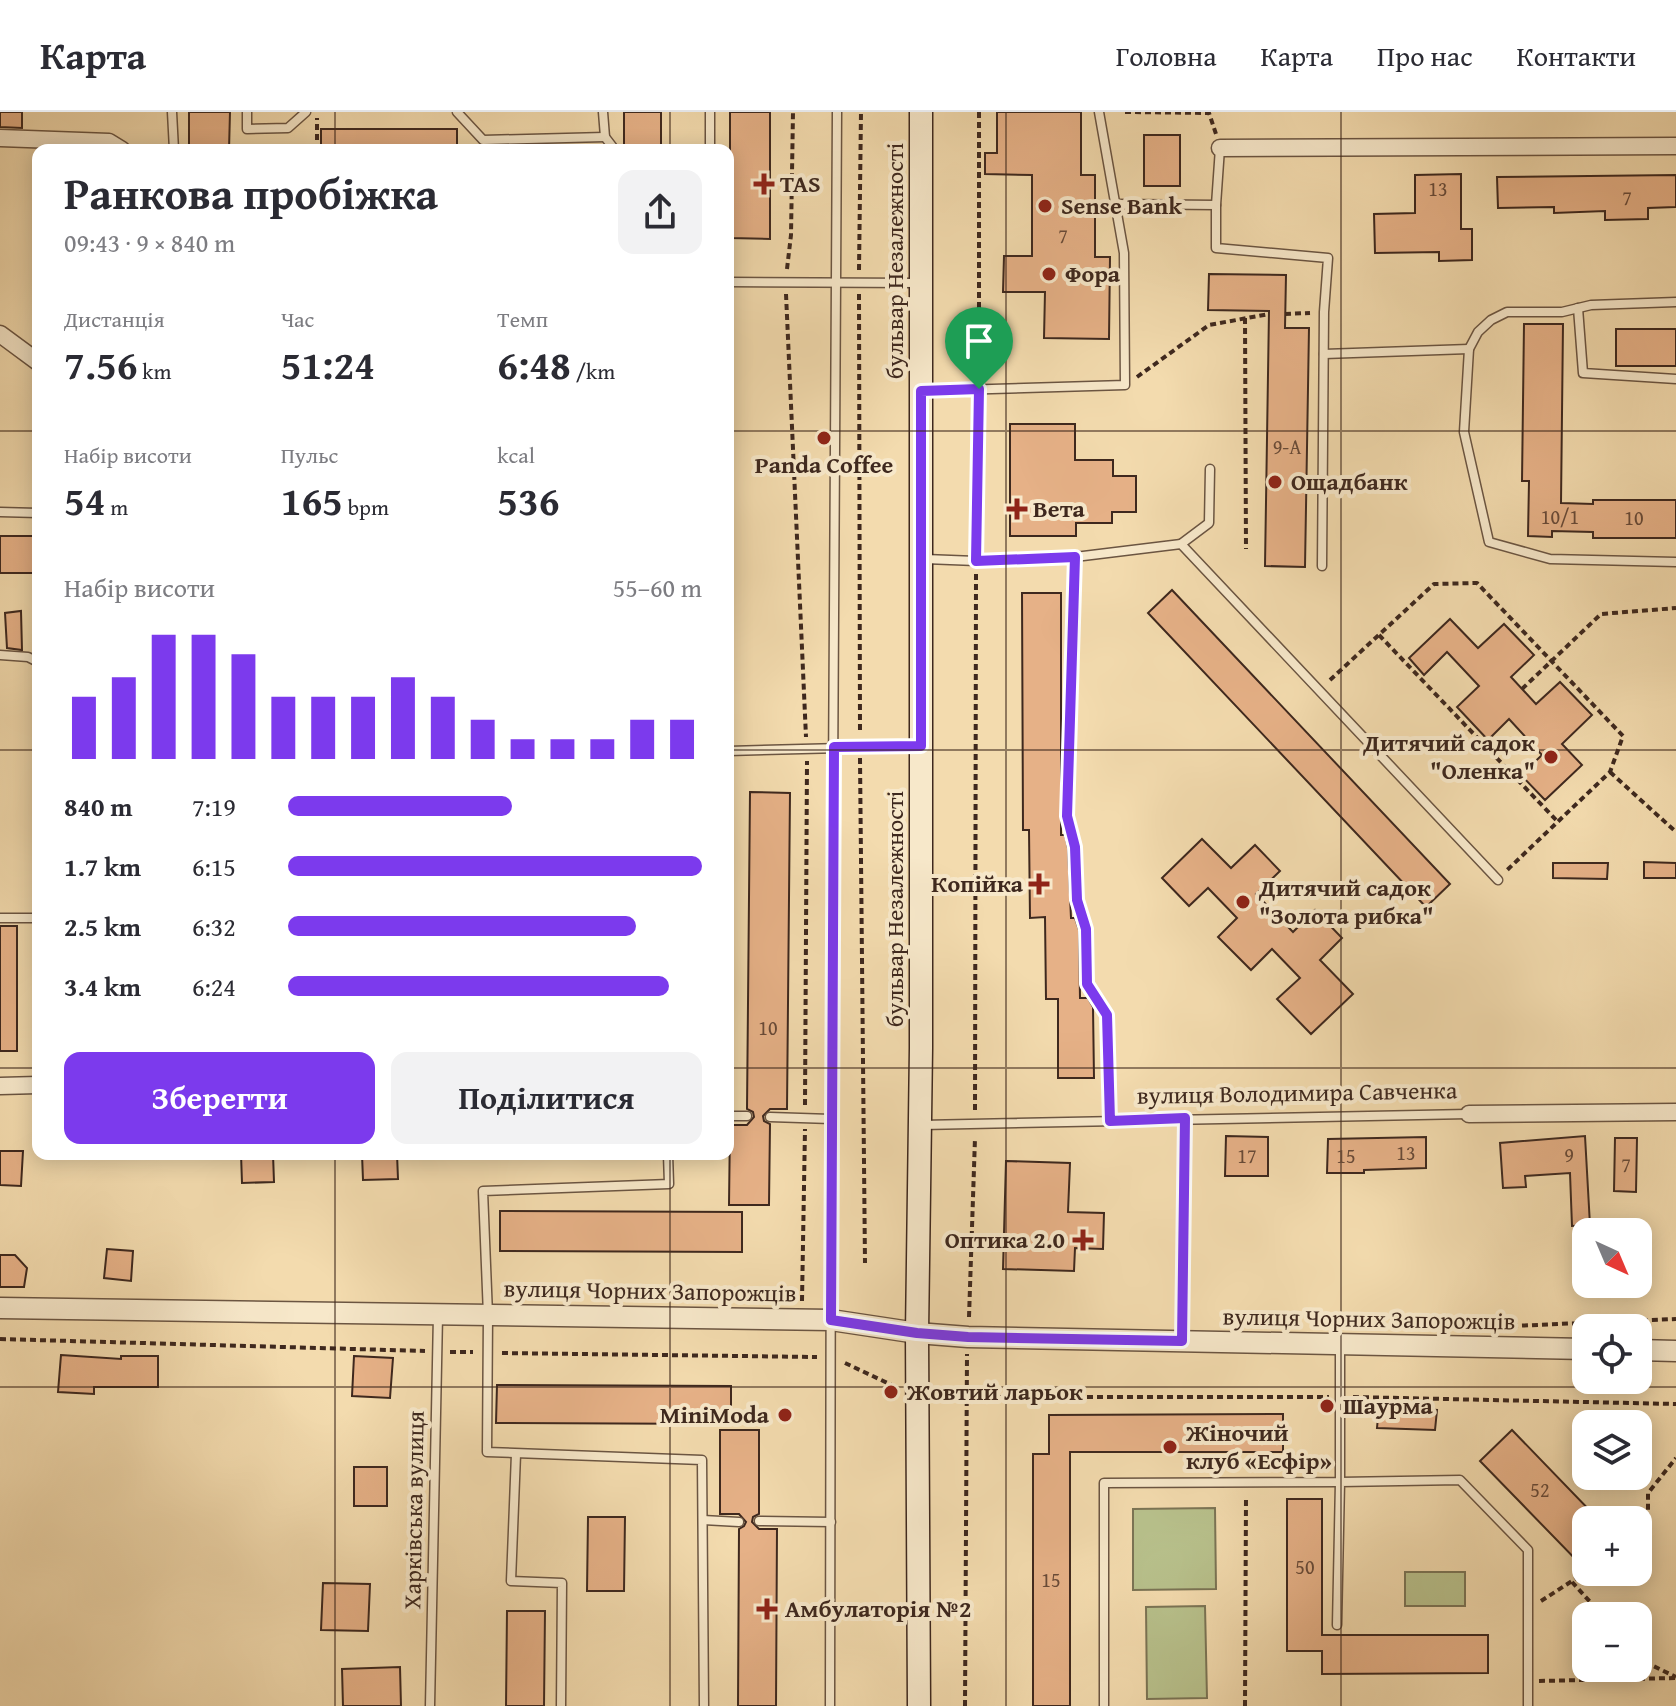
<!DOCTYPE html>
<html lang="uk">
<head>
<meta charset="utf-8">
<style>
  body { margin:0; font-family:"Gentium Book Plus",serif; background:#f2f2f3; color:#2b2b33; height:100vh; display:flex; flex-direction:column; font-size:30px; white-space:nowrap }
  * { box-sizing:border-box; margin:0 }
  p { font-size:26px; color:#7c7c81 }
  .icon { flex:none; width:44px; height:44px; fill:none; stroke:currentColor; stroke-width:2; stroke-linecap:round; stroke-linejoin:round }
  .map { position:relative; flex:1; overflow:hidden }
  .sheet { position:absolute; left:32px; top:32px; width:702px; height:1016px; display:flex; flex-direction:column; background:#fff; border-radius:16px; box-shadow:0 4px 20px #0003 }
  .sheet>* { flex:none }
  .needle { width:52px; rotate:136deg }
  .controls { position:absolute; left:1572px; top:1106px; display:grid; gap:16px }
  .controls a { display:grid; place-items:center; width:80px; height:80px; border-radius:16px; background:#fff; box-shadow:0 4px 20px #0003; font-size:40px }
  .pin { position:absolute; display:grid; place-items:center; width:68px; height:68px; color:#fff; margin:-82px -34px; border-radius:50% 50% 50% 0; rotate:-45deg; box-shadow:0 0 8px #0007 }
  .pin .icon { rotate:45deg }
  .round { display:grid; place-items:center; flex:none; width:84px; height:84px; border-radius:16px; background:#f2f2f3 }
  .headline { display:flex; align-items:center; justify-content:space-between; height:136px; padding:0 32px }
  h1 { font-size:44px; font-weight:800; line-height:60px }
  .figures { display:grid; grid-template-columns:repeat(3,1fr); gap:12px; height:136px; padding:8px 32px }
  .figures div { display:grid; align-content:center }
  .figures b { font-size:40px; font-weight:800 }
  .figures small { font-size:22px; font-weight:400 }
  .figures p { font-size:22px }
  .chart { height:224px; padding:16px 32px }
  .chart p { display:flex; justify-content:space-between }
  .chart svg { width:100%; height:144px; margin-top:8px; stroke:#7c3aed; stroke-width:6 }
  .primary-button { display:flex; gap:16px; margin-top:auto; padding:16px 32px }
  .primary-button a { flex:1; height:92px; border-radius:16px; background:#7c3aed; color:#fff; font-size:32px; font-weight:800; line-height:92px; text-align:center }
  .primary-button a+a { background:#f2f2f3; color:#2b2b33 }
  ul { padding:0 32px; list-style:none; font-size:26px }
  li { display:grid; grid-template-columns:128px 96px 1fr; align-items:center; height:60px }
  li i { height:20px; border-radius:10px; background:#7c3aed }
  header { display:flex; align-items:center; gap:48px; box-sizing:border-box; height:112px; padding:0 40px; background:#fff; border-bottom:2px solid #e1e1e2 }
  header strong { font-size:38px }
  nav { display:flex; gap:44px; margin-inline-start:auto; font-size:28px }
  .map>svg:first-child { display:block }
  .green { fill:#b8c18c; stroke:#7b7455; stroke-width:2 }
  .building { fill:#e6b187; stroke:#3e281e; stroke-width:2 }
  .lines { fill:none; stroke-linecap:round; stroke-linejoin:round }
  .service-casing { stroke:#6b5542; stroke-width:11 }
  .minor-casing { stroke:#6b5542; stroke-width:19 }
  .tertiary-casing { stroke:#6b5542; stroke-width:23 }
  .secondary-casing { stroke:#3e281e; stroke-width:25 }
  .path { stroke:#3e281e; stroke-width:4; stroke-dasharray:6 4; stroke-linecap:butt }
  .service { stroke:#f7e8ca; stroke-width:8 }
  .minor { stroke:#f7e8ca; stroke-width:16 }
  .tertiary { stroke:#f7e8ca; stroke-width:20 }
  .secondary { stroke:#f7e8ca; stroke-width:22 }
  .route-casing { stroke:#fff; stroke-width:16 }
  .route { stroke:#7c3aed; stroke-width:10 }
  .grid { fill:none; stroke:#3e281e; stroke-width:2; stroke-opacity:0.55 }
  .poi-dot { fill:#8f2418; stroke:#f7e8ca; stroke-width:3 }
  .labels { text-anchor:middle; stroke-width:8; stroke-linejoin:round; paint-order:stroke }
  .number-label { font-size:20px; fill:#684a38 }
  .poi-label { font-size:24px; font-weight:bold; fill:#3e281e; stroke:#f7e8ca; text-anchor:start }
  .street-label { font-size:24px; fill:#3e281e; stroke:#f7e8ca }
</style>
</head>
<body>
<header>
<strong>Карта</strong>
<nav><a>Головна</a><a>Карта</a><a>Про нас</a><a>Контакти</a></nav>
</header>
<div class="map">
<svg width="1676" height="1594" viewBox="0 0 1676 1594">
  <rect width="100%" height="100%" fill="#f3dbae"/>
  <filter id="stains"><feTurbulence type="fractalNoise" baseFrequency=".0025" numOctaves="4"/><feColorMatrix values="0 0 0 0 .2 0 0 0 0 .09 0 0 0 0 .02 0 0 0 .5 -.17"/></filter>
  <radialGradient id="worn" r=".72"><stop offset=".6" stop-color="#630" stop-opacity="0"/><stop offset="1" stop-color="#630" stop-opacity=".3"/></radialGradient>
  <g class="green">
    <path d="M 1215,1396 L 1216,1477 L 1133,1478 L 1133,1397 Z"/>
    <rect x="1405" y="1460" width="60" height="34"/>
    <path d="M 1205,1494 L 1207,1586 L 1147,1587 L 1146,1495 Z"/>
  </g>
  <g class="building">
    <path d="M 0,0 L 22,0 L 22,16 L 0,15 Z"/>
    <path d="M 189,0 L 230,0 L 229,38 L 189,38 Z"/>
    <rect x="624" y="0" width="37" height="35"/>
    <path d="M 730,0 L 770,0 L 770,127 L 730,126 Z"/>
    <path d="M 997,0 L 1081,0 L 1081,63 L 1095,63 L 1095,145 L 1110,145 L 1109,227 L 1044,226 L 1045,180 L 1003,180 L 1004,144 L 1032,144 L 1032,63 L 985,62 L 985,41 L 997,41 Z"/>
    <rect x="321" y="17" width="136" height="21"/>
    <rect x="1144" y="23" width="36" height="51"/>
    <path d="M 1461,62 L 1461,117 L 1472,117 L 1472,148 L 1439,149 L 1439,140 L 1375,141 L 1374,102 L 1415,101 L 1415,63 Z"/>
    <path d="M 1676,63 L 1676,95 L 1648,96 L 1648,107 L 1605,108 L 1605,99 L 1554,101 L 1554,95 L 1498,96 L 1497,65 Z"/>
    <path d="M 1209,162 L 1286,163 L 1285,216 L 1309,216 L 1305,455 L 1265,454 L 1269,199 L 1208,198 Z"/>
    <path d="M 1524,212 L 1563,212 L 1561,391 L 1593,392 L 1593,388 L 1676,388 L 1676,426 L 1593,426 L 1593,420 L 1552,419 L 1552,425 L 1528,424 L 1529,369 L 1522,369 Z"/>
    <rect x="1616" y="217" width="60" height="37"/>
    <path d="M 1010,312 L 1075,312 L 1075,348 L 1113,348 L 1113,364 L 1136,364 L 1136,400 L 1112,400 L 1112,411 L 1076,411 L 1076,424 L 1010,424 Z"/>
    <rect x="0" y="424" width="38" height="37"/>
    <path d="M 1172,478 L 1450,772 L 1426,795 L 1148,501 Z"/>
    <path d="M 1022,481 L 1061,481 L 1061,723 L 1065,723 L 1068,736 L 1071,806 L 1075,806 L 1079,818 L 1080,886 L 1088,886 L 1093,895 L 1094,966 L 1058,966 L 1058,887 L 1046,887 L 1045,805 L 1030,806 L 1029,718 L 1023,718 Z"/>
    <path d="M 21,499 L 22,538 L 7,536 L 5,501 Z"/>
    <path d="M 1450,507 L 1478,536 L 1504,512 L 1534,543 L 1511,565 L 1536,592 L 1560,570 L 1592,603 L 1562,632 L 1582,653 L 1545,688 L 1521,663 L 1542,643 L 1509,607 L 1488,628 L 1457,595 L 1479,574 L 1447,540 L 1424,563 L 1409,546 Z"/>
    <path d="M 750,680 L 790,681 L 787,997 L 770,997 L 763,1004 L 764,1009 L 770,1012 L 769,1093 L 729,1093 L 730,1013 L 747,1013 L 754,1005 L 753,1000 L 747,997 Z"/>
    <path d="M 1202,727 L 1231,756 L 1255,733 L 1280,759 L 1256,782 L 1293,820 L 1315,798 L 1342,826 L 1320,848 L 1353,882 L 1311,922 L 1277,887 L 1300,866 L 1272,837 L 1251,858 L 1218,825 L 1237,806 L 1208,776 L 1189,794 L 1162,766 Z"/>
    <path d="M 1644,750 L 1676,751 L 1676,766 L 1644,766 Z"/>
    <path d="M 1553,751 L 1608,751 L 1607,767 L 1553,766 Z"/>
    <rect x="0" y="814" width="17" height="125"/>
    <path d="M 1226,1024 L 1268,1025 L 1268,1064 L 1225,1064 Z"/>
    <path d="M 1585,1024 L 1590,1113 L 1572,1114 L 1570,1061 L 1525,1064 L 1526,1075 L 1503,1076 L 1500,1031 Z"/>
    <path d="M 1426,1025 L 1426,1056 L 1364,1058 L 1364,1061 L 1327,1061 L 1328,1027 Z"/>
    <path d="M 1615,1026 L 1637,1026 L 1636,1080 L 1614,1079 Z"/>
    <path d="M 0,1039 L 23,1039 L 21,1074 L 0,1073 Z"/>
    <path d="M 241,1042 L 273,1042 L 274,1070 L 242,1071 Z"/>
    <path d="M 362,1042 L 397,1042 L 398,1067 L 363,1068 Z"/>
    <path d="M 1006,1049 L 1070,1051 L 1068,1100 L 1104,1101 L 1103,1137 L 1075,1136 L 1074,1159 L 1003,1157 Z"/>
    <path d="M 500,1099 L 742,1100 L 742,1140 L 500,1139 Z"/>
    <path d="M 107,1137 L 133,1139 L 131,1169 L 104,1166 Z"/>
    <path d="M 0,1143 L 15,1143 L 27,1156 L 24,1175 L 0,1175 Z"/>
    <path d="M 61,1243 L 121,1247 L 121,1244 L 158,1244 L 158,1275 L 94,1275 L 94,1282 L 58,1280 Z"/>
    <path d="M 354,1244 L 393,1246 L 390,1286 L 352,1284 Z"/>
    <path d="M 497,1273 L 731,1274 L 731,1312 L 496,1311 Z"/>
    <path d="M 1379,1294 L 1437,1298 L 1435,1318 L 1377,1316 Z"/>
    <path d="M 1283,1302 L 1283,1340 L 1070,1340 L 1070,1594 L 1033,1594 L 1033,1342 L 1049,1342 L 1049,1303 Z"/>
    <path d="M 720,1318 L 759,1318 L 759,1402 L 753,1405 L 752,1410 L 759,1417 L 777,1417 L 776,1594 L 738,1594 L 739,1417 L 744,1414 L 746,1410 L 739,1402 L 720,1402 Z"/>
    <path d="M 1512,1318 L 1599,1408 L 1586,1408 L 1586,1458 L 1480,1349 Z"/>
    <rect x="354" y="1355" width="33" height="39"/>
    <path d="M 1287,1387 L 1322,1387 L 1322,1523 L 1488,1523 L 1488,1561 L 1322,1562 L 1322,1539 L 1287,1539 Z"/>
    <path d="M 588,1405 L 625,1405 L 624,1479 L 587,1479 Z"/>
    <path d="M 323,1471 L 370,1472 L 368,1519 L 321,1518 Z"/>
    <path d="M 507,1499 L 545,1499 L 544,1594 L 506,1594 Z"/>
    <path d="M 400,1555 L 401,1594 L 343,1594 L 342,1557 Z"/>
  </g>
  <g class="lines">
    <g class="service-casing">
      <g id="service">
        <path d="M 172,0 L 174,38"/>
        <path d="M 247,0 L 247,17 L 288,16 L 306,0"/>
        <path d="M 457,0 L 483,28 L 605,25"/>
        <path d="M 603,0 L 605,25 L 615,38"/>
        <path d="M 710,38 L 710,0"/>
        <path d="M 1115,92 L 1216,93 L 1220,36"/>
        <path d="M 1216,93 L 1216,136 L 1328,146 L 1324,200 L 1322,454"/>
        <path d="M 728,170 L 919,171"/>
        <path d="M 1676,190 L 1591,193 L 1562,200 L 1507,200 L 1491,208 L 1478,220 L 1469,237 L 1464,320 L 1489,430 L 1550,447 L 1676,450"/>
        <path d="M 1578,196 L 1583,261 L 1676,267"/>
        <path d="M 1324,242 L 1469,237"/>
        <path d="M 922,279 L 1125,273 L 1124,141 L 1099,0"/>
        <path d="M 0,400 L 38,401"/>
        <path d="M 1181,432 L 1209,411 L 1210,357"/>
        <path d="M 1075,445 L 1181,432 L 1498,768"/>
        <path d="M 925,447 L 976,449 L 1075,445 L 1067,704 L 1075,735 L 1077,788 L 1086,817 L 1087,872 L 1107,903 L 1110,1009"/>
        <path d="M 0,543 L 28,545 L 38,550"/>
        <path d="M 728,639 L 921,634"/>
        <path d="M 0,806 L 38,806"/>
        <path d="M 728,1004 L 747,1004"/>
        <path d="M 770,1005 L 831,1007"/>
        <path d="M 922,1013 L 1468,1002"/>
        <path d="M 668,1042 L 669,1072 L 483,1079 L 488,1203 L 487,1340 L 702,1348 L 704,1594"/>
        <path d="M 516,1342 L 511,1469 L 562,1471 L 561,1594"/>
        <path d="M 703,1408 L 739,1410"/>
        <path d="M 759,1409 L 831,1410"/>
        <path d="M 1337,1513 L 1340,1370 L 1460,1368 L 1528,1438 L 1528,1594"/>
        <path d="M 430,1594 L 438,1203"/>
        <path d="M 830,1594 L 831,1007 L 837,0"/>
        <path d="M 1104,1594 L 1104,1371 L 1340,1370 L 1340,1234"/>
      </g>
    </g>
    <g class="minor-casing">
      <g id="minor">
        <path d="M 0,26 L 109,30 L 122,38"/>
        <path d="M 1220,36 L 1676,34"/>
        <path d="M 0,222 L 38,250"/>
        <path d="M 0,974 L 38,973"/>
        <path d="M 1469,1002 L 1676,1000"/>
      </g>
    </g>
    <g class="tertiary-casing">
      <g id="tertiary">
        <path d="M 0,1196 L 831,1208 L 917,1221 L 968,1225 L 1586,1237"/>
        <path d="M 1638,1238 L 1676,1239"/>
      </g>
    </g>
    <g class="secondary-casing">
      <path id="secondary" d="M 919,1594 L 917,1221 L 921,936 L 921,0"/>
    </g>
    <g class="path">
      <path d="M 979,0 L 979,266"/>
      <path d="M 1125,0 L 1209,1 L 1216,22"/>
      <path d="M 317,38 L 317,6"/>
      <path d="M 787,157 L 791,123 L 793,0"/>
      <path d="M 859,158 L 861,0"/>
      <path d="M 786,182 L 806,625"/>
      <path d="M 859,182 L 860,622"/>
      <path d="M 1285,202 L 1310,201"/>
      <path d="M 1245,206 L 1246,437"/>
      <path d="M 1137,265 L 1209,213 L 1269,202"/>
      <path d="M 976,438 L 979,290"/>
      <path d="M 1379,523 L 1558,710"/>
      <path d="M 1330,568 L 1434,472 L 1477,471 L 1623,624 L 1610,660 L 1505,760"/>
      <path d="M 1522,577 L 1601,502 L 1676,496"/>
      <path d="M 860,646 L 865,1151"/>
      <path d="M 1610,660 L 1676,720"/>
      <path d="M 805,993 L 807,649"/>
      <path d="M 975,998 L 976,462"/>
      <path d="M 802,1189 L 805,1017"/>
      <path d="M 969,1205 L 975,1026"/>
      <path d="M 1182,1212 L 1184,1021"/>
      <path d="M 1512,1214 L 1676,1207"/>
      <path d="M 0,1227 L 425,1239"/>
      <path d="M 450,1240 L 473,1240"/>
      <path d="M 502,1241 L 817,1245"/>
      <path d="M 845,1251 L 898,1276"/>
      <path d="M 937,1285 L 1329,1285"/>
      <path d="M 1353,1285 L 1676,1292"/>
      <path d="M 1638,1422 L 1648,1416 L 1648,1381 L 1676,1346"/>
      <path d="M 1572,1470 L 1603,1504"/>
      <path d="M 1541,1489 L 1586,1460"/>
      <path d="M 1638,1543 L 1645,1550 L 1676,1565"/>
      <path d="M 1539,1569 L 1676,1566"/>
      <path d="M 965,1594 L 967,1242"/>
      <path d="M 1245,1594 L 1246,1385"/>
    </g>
    <use href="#service" class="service"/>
    <use href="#minor" class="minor"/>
    <use href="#tertiary" class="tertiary"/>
    <use href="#secondary" class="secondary"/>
  </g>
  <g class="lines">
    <g class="route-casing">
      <path id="route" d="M 979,277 L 976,449 L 1075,445 L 1067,704 L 1075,735 L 1077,788 L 1086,817 L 1087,872 L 1107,903 L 1110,1009 L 1185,1006 L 1182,1229 L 968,1225 L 917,1221 L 831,1208 L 834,635 L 921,634 L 921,279 Z"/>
    </g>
    <use href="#route" class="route"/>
  </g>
  <path class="grid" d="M 335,0 L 335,38M 670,0 L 670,38M 1006,0 L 1006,1594M 1341,0 L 1341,1594M 0,319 L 38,319M 728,319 L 1676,319M 0,638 L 38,638M 728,638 L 1676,638M 0,956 L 38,956M 728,956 L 1676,956M 335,1042 L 335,1594M 670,1042 L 670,1594M 0,1275 L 1676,1275"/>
  <g class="poi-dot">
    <path d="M760 60h8v8h8v8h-8v8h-8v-8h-8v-8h8z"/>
    <circle cx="1045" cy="94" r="8"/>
    <circle cx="1049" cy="162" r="8"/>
    <circle cx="824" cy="326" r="8"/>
    <circle cx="1275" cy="370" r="8"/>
    <path d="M1013 385h8v8h8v8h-8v8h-8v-8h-8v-8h8z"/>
    <circle cx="1551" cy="645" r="8"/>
    <path d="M1035 760h8v8h8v8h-8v8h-8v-8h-8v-8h8z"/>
    <circle cx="1243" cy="790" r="8"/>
    <path d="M1079 1116h8v8h8v8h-8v8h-8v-8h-8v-8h8z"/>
    <circle cx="891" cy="1280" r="8"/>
    <circle cx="1327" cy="1294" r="8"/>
    <circle cx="785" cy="1303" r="8"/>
    <circle cx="1170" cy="1335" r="8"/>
    <path d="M763 1485h8v8h8v8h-8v8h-8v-8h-8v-8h8z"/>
  </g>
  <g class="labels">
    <g class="number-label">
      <text x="1438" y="84">13</text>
      <text x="1627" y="93">7</text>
      <text x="1063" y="131">7</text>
      <text x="1287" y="342">9-А</text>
      <text x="1560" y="412">10/1</text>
      <text x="1634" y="413">10</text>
      <text x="768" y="923">10</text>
      <text x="1406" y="1048">13</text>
      <text x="1569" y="1050">9</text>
      <text x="1247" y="1051">17</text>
      <text x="1346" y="1051">15</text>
      <text x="1626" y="1060">7</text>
      <text x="1540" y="1385">52</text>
      <text x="1305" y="1462">50</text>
      <text x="1051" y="1475">15</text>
    </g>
    <g class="poi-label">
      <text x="780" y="80">TAS</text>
      <text x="1061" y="102">Sense Bank</text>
      <text x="1065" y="170">Фора</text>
      <text x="824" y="361" text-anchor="middle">Panda Coffee</text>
      <text x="1291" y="378">Ощадбанк</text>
      <text x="1033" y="405">Вета</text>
      <text x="1535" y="639" text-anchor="end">Дитячий садок<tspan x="1535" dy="28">"Оленка"</tspan></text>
      <text x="1023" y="780" text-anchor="end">Копійка</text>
      <text x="1259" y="784">Дитячий садок<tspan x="1259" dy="28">"Золота рибка"</tspan></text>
      <text x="1065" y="1136" text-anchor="end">Оптика 2.0</text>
      <text x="907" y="1288">Жовтий ларьок</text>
      <text x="1343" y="1302">Шаурма</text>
      <text x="769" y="1311" text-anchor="end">MiniModa</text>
      <text x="1186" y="1329">Жіночий<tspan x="1186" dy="28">клуб «Есфір»</tspan></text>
      <text x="785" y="1505">Амбулаторія №2</text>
    </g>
    <g class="street-label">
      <text transform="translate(895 149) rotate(-90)" y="8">бульвар Незалежності</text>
      <text transform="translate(895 797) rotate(-90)" y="8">бульвар Незалежності</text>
      <text transform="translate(1297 981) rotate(-1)" y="8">вулиця Володимира Савченка</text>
      <text transform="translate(650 1179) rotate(1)" y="8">вулиця Чорних Запорожців</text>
      <text transform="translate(1369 1207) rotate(1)" y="8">вулиця Чорних Запорожців</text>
      <text transform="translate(414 1398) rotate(-89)" y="8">Харківська вулиця</text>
    </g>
  </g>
  <rect width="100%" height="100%" filter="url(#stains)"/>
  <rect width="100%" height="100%" fill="url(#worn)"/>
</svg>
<div class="controls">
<a><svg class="needle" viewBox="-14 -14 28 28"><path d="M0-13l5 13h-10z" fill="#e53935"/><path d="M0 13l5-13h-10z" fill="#7c7c81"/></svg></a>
<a><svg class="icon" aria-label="locate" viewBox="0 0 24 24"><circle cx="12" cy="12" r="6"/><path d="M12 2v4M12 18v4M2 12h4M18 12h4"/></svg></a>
<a><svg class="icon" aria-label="layers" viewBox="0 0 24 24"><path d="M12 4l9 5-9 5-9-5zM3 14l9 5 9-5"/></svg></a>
<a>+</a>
<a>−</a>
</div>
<div class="pin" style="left:979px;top:277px;background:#1e9e55"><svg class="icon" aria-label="arrive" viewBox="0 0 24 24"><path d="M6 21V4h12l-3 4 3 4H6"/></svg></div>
<section class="sheet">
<div class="headline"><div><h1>Ранкова пробіжка</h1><p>09:43 · 9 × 840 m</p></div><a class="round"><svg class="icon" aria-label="share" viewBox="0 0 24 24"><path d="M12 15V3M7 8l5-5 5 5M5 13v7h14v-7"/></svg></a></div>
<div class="figures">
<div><p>Дистанція</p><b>7.56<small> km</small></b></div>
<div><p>Час</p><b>51:24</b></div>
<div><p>Темп</p><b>6:48<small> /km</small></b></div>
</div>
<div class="figures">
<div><p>Набір висоти</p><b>54<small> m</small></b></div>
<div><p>Пульс</p><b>165<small> bpm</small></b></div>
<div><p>kcal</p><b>536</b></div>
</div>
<div class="chart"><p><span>Набір висоти</span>55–60 m</p>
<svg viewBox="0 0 160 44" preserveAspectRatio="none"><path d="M5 44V25M15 44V19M25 44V6M35 44V6M45 44V12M55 44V25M65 44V25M75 44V25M85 44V19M95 44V25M105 44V32M115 44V38M125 44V38M135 44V38M145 44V32M155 44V32"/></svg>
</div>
<ul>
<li><b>840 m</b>7:19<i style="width:54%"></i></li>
<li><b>1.7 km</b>6:15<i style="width:100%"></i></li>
<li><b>2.5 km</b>6:32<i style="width:84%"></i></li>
<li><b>3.4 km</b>6:24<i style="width:92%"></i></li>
</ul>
<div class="primary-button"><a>Зберегти</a><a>Поділитися</a></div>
</section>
</div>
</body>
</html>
